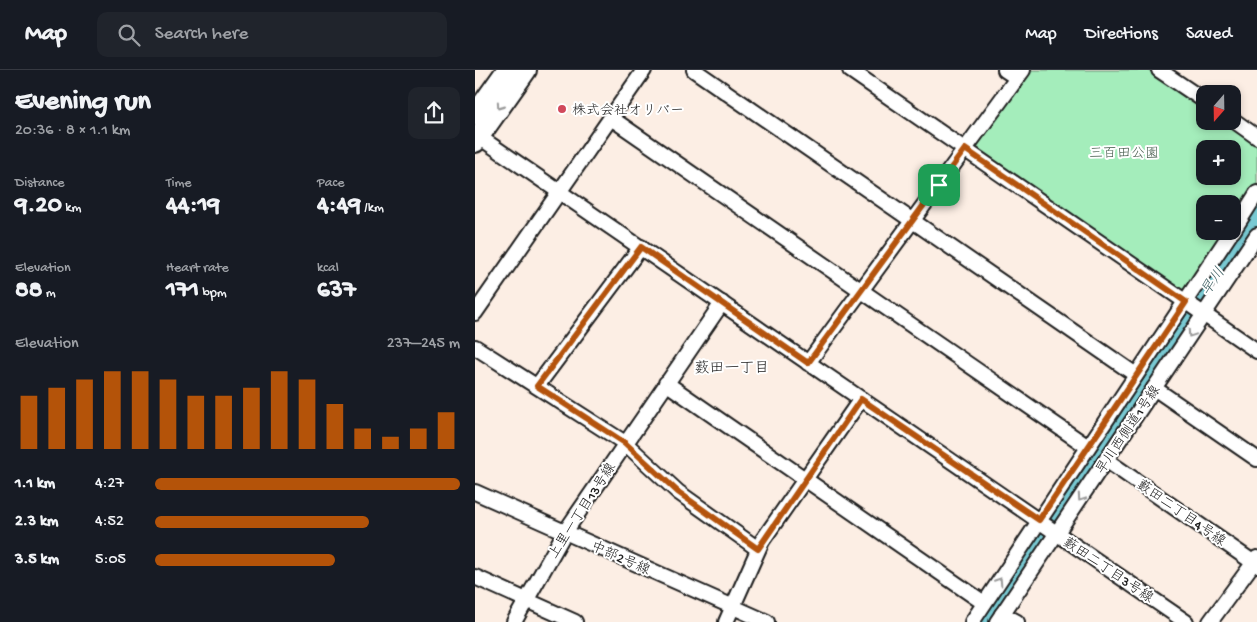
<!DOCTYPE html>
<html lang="en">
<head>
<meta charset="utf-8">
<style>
  body { margin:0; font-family:"Gochi Hand","Klee One",sans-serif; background:#20242c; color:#f1f3f6; height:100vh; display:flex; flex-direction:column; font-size:19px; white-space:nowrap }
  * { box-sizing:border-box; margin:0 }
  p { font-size:16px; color:#9ea1a6 }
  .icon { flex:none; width:28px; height:28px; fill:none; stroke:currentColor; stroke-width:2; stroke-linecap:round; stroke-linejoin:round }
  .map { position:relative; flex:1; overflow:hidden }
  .side { display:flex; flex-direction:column; background:#171b24; width:475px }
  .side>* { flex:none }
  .needle { width:32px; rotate:200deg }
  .controls { position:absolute; left:721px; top:15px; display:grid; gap:10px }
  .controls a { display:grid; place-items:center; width:45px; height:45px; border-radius:10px; background:#171b24; box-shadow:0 2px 8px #0003; font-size:25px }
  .pin { position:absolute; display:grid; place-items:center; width:42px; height:42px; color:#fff; margin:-21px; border-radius:10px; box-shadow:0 2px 8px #0006 }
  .round { display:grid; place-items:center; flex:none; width:52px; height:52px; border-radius:10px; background:#20242c }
  .summary { display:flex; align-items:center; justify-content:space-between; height:85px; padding:0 15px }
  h1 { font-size:28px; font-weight:800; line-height:38px }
  .metrics { display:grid; grid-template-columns:repeat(3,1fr); gap:8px; height:85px; padding:5px 15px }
  .metrics div { display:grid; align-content:center }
  .metrics b { font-size:25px; font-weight:800 }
  .metrics small { font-size:14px; font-weight:400 }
  .metrics p { font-size:14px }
  .chart { height:140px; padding:10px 15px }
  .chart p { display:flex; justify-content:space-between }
  .chart svg { width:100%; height:90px; margin-top:5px; stroke:#b45309; stroke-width:6 }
  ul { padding:0 15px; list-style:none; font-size:16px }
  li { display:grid; grid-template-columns:80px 60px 1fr; align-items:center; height:38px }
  li i { height:12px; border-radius:6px; background:#b45309 }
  header { display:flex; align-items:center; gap:30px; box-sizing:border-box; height:70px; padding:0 25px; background:#171b24; border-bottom:1px solid #363941 }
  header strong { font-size:24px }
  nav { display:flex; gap:28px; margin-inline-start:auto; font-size:18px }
  .search { width:350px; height:45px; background:#20242c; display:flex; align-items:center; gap:12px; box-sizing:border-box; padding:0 18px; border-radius:10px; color:#9ea1a6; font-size:19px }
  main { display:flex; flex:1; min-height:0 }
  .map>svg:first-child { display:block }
  .green { fill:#a4edbb; stroke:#60846c; fill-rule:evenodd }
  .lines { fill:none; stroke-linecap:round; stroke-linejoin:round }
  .river { stroke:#79cad3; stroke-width:19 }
  .minor-casing { stroke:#1c1c1c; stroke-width:18 }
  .highway-casing { stroke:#1c1c1c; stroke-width:24 }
  .minor { stroke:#fff; stroke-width:14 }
  .highway { stroke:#fff; stroke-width:20 }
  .oneway { stroke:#999 }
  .route-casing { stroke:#fff; stroke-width:10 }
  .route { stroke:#b45309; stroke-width:6 }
  .poi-dot { fill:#d1495b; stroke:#fff; stroke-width:2 }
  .labels { text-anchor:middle; stroke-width:4; stroke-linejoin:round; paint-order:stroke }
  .poi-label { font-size:14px; fill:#1c1c1c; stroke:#fff; text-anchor:start }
  .park-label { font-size:14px; fill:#455b4c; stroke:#fff }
  .street-label { font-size:14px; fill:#1c1c1c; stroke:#fff }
  .water-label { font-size:15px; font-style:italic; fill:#416265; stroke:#fff }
  .neighbourhood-label { font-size:15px; fill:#1c1c1c; stroke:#fff }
</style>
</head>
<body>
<header>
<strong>Map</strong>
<div class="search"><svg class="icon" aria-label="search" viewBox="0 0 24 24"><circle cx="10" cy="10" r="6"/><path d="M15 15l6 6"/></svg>Search here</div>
<nav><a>Map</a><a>Directions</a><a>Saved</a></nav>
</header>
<main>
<section class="side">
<div class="summary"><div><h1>Evening run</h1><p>20:36 · 8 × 1.1 km</p></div><a class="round"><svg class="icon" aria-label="share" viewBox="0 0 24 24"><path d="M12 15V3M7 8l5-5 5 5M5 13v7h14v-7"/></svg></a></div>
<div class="metrics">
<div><p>Distance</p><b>9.20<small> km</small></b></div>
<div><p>Time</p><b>44:19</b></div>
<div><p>Pace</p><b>4:49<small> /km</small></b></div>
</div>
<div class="metrics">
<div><p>Elevation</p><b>88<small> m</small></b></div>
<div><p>Heart rate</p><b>171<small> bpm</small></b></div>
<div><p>kcal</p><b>637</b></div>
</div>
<div class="chart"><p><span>Elevation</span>237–245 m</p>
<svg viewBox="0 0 160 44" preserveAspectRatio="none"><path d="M5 44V18M15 44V14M25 44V10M35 44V6M45 44V6M55 44V10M65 44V18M75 44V18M85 44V14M95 44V6M105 44V10M115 44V22M125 44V34M135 44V38M145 44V34M155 44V26"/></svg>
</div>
<ul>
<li><b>1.1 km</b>4:27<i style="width:100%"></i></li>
<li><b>2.3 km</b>4:52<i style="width:70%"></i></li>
<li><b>3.5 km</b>5:05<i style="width:59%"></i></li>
</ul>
</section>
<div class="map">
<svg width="782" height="552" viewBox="0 0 782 552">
  <rect width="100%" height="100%" fill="#fceee4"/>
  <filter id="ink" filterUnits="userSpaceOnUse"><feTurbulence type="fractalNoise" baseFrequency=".02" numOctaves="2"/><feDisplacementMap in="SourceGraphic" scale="10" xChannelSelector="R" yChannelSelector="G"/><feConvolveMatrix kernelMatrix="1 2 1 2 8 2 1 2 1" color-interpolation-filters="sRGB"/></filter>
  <g filter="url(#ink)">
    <path class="green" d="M 554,0 L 674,0 L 730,38 L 730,51 L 749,51 L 782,74 L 782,114 L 758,151 L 758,134 L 730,134 L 730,161 L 751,161 L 711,221 L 707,222 L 502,79 L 501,74 ZM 730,79 L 758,79 L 758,106 L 730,106 Z"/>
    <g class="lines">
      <path class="river" d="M 509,552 L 782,145"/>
      <g class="minor-casing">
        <g id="minor">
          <path d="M 219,0 L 661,305"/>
          <path d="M 375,0 L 782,281"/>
          <path d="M 530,0 L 542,8"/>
          <path d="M 684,0 L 730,31"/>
          <path d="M 136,48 L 613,377"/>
          <path d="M 758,50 L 782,67"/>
          <path d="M 0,64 L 711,552"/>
          <path d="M 758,161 L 782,123"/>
          <path d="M 0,243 L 169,0"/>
          <path d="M 0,277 L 150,373 L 203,422 L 283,479"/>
          <path d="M 333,293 L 548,0"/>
          <path d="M 191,313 L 509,533"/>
          <path d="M 62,316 L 166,177"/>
          <path d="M 679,318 L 782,389"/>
          <path d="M 631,390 L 782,495"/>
          <path d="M 0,422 L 292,552"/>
          <path d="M 0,507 L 100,552"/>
          <path d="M 527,544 L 542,552"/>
          <path d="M 39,552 L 90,462 L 247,233"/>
          <path d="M 251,552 L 287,471 L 386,329"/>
          <path d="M 497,552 L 757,161"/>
          <path d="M 522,552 L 782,165"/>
          <path d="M 735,552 L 782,488"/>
        </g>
      </g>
      <g class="highway-casing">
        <g id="highway">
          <path d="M 0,45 L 32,0"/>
          <path d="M 0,72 L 51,0"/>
        </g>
      </g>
      <use href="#minor" class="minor"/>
      <use href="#highway" class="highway"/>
    </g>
    <defs><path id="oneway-chevron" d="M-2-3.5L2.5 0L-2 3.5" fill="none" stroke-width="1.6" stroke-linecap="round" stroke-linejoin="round" transform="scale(1.25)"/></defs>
    <g class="oneway">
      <use href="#oneway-chevron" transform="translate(25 36) rotate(125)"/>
      <use href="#oneway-chevron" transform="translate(716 264) rotate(124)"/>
      <use href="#oneway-chevron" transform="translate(606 428) rotate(124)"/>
      <use href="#oneway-chevron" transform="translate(524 511) rotate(-57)"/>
    </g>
  </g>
  <g class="lines" filter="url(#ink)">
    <g class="route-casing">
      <path id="route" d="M 490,79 L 711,232 L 564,450 L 386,329 L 283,479 L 203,422 L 150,373 L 62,316 L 166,177 L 333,293 Z"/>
    </g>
    <use href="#route" class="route"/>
  </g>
  <circle class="poi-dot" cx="87" cy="39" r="5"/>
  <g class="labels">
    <g class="poi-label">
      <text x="97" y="44">株式会社オリバー</text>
    </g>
    <g class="park-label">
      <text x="649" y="87">三百田公園</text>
    </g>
    <g class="street-label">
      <text transform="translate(652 359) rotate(-56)" y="5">早川西側道1号線</text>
      <text transform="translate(106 440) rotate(-57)" y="5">上里一丁目13号線</text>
      <text transform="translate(707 442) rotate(35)" y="5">藪田二丁目4号線</text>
      <text transform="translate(146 487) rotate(24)" y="5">中部2号線</text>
      <text transform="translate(634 499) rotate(34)" y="5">藪田二丁目3号線</text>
    </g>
    <g class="water-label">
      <text transform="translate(737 211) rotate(-56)" y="5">早川</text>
    </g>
    <g class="neighbourhood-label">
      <text x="257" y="302">薮田一丁目</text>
    </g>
  </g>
</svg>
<div class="controls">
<a><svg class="needle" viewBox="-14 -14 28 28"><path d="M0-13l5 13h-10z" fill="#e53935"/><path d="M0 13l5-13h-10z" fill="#9ea1a6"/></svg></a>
<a>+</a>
<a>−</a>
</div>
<div class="pin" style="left:464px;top:115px;background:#1e9e55"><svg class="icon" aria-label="arrive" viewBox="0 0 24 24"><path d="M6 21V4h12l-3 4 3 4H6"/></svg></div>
</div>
</main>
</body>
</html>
